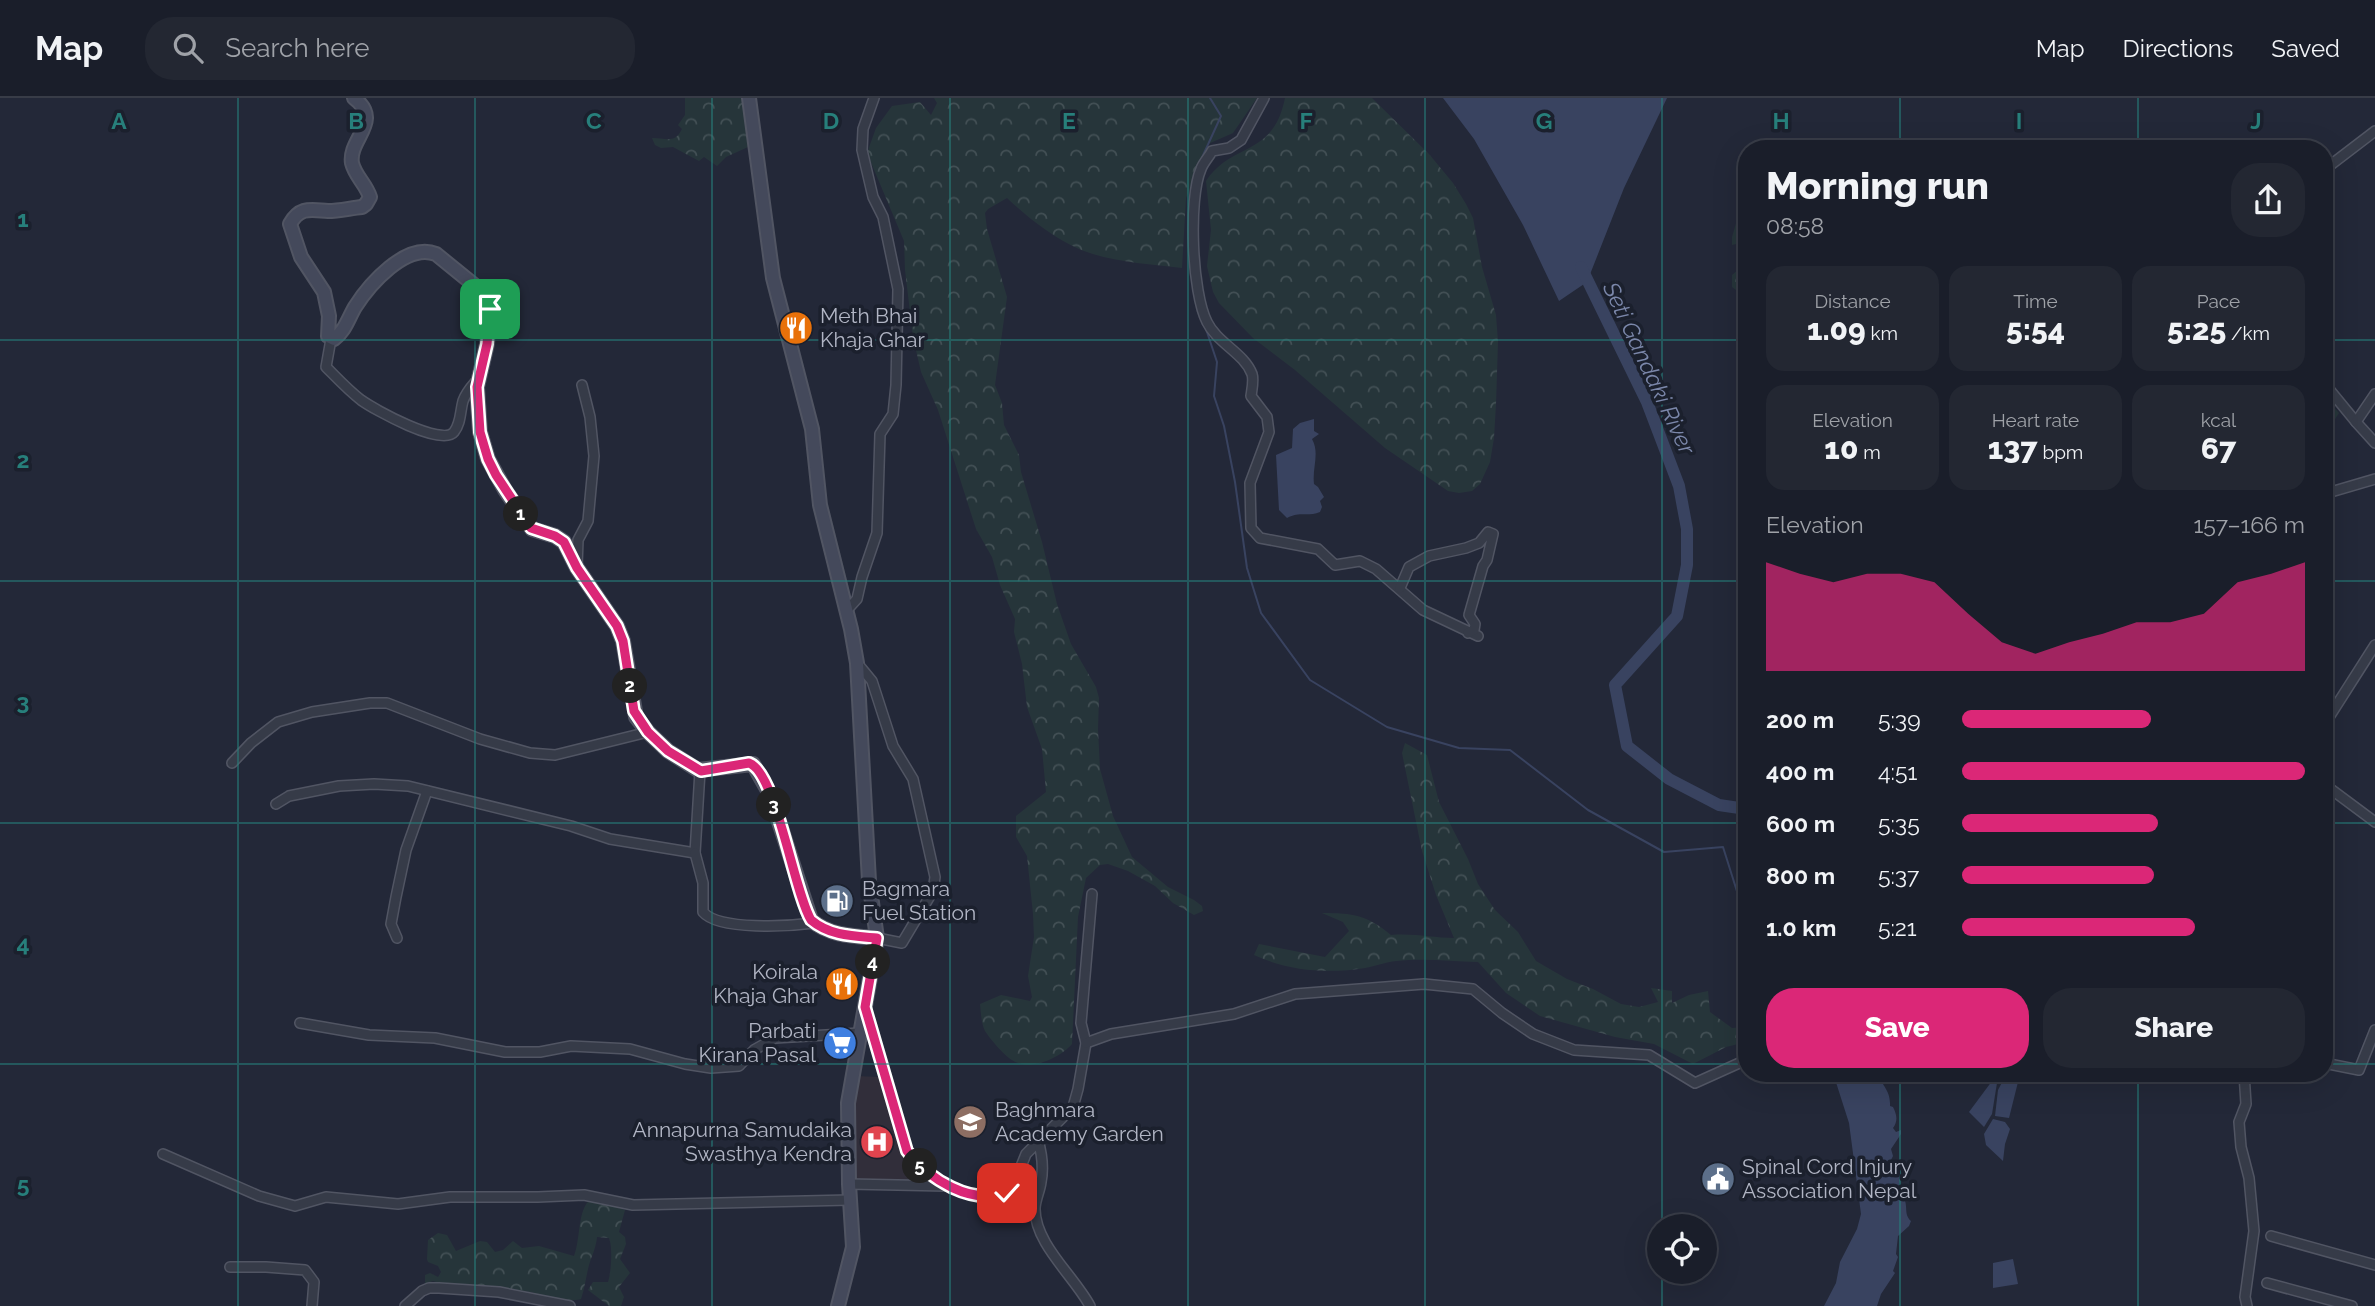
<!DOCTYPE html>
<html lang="en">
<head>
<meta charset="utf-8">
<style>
  body { margin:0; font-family:Raleway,sans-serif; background:#232732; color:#f1f3f6; height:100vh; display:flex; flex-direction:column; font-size:26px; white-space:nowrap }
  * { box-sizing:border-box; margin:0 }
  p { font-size:23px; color:#9fa2a8 }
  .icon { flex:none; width:38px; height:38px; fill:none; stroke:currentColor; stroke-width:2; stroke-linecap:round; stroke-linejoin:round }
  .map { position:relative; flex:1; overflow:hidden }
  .panel { position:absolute; left:1738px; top:42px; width:595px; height:942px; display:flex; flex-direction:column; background:#1a1e2a; border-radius:28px; box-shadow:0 7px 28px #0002,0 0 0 2px #383c47 }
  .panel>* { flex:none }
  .tools { position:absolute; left:1647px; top:1116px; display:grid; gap:14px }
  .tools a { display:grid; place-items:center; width:70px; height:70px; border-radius:50%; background:#1a1e2a; box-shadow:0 7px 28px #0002,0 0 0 2px #383c47; font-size:35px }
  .pin { position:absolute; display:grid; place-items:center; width:60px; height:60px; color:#fff; margin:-30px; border-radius:14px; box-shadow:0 4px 10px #0006 }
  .km { position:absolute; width:35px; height:35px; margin:-18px; border-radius:50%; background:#222; color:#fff; font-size:19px; line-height:35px; text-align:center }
  .round { display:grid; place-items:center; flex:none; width:74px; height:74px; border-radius:28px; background:#232732 }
  .headline { display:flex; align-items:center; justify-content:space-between; height:119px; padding:0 28px }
  h1 { font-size:38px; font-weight:800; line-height:52px }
  .figures { display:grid; grid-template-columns:repeat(3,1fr); gap:10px; height:119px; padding:7px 28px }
  .figures div { display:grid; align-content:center; border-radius:18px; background:#232732; text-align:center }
  .figures b { font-size:30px; font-weight:800 }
  .figures small { font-size:19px; font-weight:400 }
  .figures p { font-size:19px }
  .chart { height:196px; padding:14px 28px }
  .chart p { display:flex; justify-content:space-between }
  .chart svg { width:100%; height:126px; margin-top:7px; fill:#db2777; opacity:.7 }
  .primary-button { display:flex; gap:14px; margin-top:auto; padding:14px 28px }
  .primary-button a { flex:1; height:80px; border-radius:28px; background:#db2777; color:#fff; font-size:28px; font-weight:800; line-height:80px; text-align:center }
  .primary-button a+a { background:#232732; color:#f1f3f6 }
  ul { padding:0 28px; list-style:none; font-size:23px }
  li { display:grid; grid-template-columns:112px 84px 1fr; align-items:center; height:52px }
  li i { height:18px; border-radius:9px; background:#db2777 }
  header { display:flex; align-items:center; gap:42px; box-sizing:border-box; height:98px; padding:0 35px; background:#1a1e2a; border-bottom:2px solid #383c47 }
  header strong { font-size:33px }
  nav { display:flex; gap:38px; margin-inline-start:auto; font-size:24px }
  .search { width:490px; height:63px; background:#232732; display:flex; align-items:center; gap:18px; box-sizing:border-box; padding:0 24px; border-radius:28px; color:#9fa2a8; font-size:26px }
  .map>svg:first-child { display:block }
  .medical { fill:#312e3a }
  .forest { fill:url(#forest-crowns) }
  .water { fill:#394360 }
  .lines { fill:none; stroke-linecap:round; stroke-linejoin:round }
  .stream { stroke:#394360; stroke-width:2 }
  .river { stroke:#394360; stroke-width:12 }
  .street-casing { stroke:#515563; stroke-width:12 }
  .secondary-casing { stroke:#515563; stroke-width:16 }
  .street { stroke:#363b48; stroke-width:9 }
  .secondary { stroke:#44495b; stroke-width:12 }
  .route-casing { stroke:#fff; stroke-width:14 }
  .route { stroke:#db2777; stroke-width:9 }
  .grid { fill:none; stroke:#277f7b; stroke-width:2; stroke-opacity:0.55 }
  .labels { text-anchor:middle; stroke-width:7; stroke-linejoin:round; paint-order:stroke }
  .poi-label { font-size:21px; fill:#b1b5c4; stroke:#1b202d; text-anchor:start }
  .water-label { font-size:23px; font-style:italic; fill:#7b87aa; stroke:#1b202d }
  .grid-label { font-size:23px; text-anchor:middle; font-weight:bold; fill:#277f7b; stroke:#1b202d; stroke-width:7; stroke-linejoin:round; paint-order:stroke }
</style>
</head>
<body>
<header>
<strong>Map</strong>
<div class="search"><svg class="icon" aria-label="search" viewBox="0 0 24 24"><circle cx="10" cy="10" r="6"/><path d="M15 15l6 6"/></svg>Search here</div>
<nav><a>Map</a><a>Directions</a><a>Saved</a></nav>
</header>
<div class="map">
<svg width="2375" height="1208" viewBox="0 0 2375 1208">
  <defs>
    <pattern id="forest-crowns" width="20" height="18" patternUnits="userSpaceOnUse" patternTransform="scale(1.75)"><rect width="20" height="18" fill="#26353a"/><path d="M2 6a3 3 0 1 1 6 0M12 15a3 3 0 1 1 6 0" fill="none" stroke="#435055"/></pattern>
  </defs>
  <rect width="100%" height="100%" fill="#232838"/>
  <path class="medical" d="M 856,978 L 879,979 L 905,1057 L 932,1082 L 930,1087 L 883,1085 L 853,1080 Z"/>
  <g class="forest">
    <path d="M 685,0 L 743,0 L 748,49 L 726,59 L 717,68 L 704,59 L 699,63 L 673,49 L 661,50 L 655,47 L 652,40 C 666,40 675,46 682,31 L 678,27 L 685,17 Z"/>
    <path d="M 934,0 L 1257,0 L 1233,35 L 1208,46 L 1186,100 L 1182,170 C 1148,166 1110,164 1079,151 C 1053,140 1026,118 1007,100 L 988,111 L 985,115 L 987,131 L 1007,199 L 995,287 L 1002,305 L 1004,327 L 1019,357 L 1021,374 L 1042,444 L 1057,506 L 1071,546 L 1096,589 L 1099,600 L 1098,631 L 1100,671 L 1113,718 L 1132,759 L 1168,789 L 1194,802 L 1202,808 L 1203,813 L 1194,817 L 1173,805 L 1155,788 L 1128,773 L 1108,766 L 1100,767 L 1086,780 L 1078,819 L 1072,946 C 1060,960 1030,974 1012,962 C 1004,957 990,941 985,933 C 981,925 981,914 980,906 L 1001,897 L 1030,903 L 1032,899 L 1028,878 L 1034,839 L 1033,816 L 1027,758 L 1016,739 L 1016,718 L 1046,694 L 1042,651 L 1027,609 L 1022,566 L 1014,534 L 1015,521 L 1000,487 L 992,459 L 976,431 L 938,312 L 921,274 L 913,239 L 905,172 L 904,143 L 867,55 L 876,30 L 892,8 L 920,4 L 931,17 L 937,5 Z"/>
    <path d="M 1285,0 L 1372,0 L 1429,56 L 1453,85 L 1466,106 L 1473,120 L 1482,169 L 1496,217 L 1498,244 L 1496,306 L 1494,340 L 1490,364 L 1480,386 L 1472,393 L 1459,395 L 1448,393 L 1385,350 L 1295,272 L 1253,240 L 1219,205 L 1213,194 L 1207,168 L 1211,132 L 1206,83 C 1233,43 1273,60 1285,0 Z"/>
    <path d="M 1742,119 L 1746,119 L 1746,220 L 1739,194 L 1732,189 L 1732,177 L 1738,172 L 1737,166 L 1741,152 L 1736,146 L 1732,147 L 1732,139 L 1737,122 Z"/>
    <path d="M 2327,302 L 2339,315 L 2324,338 L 2324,304 Z"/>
    <path d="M 1405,645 L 1427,657 L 1439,704 L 1468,761 L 1478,786 L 1495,812 L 1518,834 L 1536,863 L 1567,881 L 1593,891 L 1621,906 L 1639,909 L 1658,904 L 1651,890 L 1672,893 L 1672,905 L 1689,897 L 1708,893 L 1710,914 L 1732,930 L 1746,929 L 1746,944 L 1726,949 L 1693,966 L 1654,946 L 1615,939 L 1540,918 L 1506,895 L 1478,864 C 1451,863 1423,860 1396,863 C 1386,864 1375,868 1365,870 C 1328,876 1288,873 1254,857 L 1259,846 L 1325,859 L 1349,833 L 1343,824 L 1322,815 C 1353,815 1367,817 1391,837 C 1413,835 1433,840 1454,840 L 1436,797 L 1422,753 L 1402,655 Z"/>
    <path d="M 591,1101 L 625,1112 L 619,1134 L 625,1139 L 626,1146 L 620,1161 L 630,1175 L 619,1189 L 624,1199 L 621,1208 L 609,1208 L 588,1192 L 593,1184 L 608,1184 C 611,1176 613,1149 609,1140 L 597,1139 C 596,1150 592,1157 589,1167 C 586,1178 585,1190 581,1201 C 574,1203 558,1203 549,1202 C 542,1201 538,1195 530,1194 C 498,1190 463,1194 433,1183 L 425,1186 L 425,1177 L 430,1175 L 438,1179 L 441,1174 L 438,1168 L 428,1164 L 427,1161 L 428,1142 L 438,1135 L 447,1137 L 456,1153 L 480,1143 L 487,1144 L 495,1154 L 503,1152 L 513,1143 L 522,1150 L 539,1148 L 574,1158 C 581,1141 577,1111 591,1101 Z"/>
  </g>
  <g class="water">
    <path d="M 1443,0 L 1667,0 L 1624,90 L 1587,184 L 1559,203 L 1523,127 L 1474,41 Z"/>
    <path d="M 1314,321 L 1314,333 L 1319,336 L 1312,341 C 1320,355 1312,370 1314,386 L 1318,389 L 1324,399 L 1320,403 L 1322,409 L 1320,414 C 1308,419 1300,413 1287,420 L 1279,412 L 1276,357 L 1292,350 L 1293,331 L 1300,325 Z"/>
    <path d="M 1833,975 L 1879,975 C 1880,987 1891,991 1890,1008 L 1893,1009 C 1897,1017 1898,1023 1893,1030 L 1896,1034 L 1901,1032 L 1901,1036 L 1891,1051 L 1893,1058 L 1891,1062 L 1903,1080 L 1900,1082 L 1898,1091 L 1904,1096 L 1903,1099 C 1909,1107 1903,1116 1911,1123 L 1909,1128 L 1898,1138 L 1896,1156 L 1898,1159 L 1893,1173 L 1895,1175 L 1881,1196 L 1877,1208 L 1824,1208 L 1836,1185 L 1840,1164 L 1857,1131 L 1861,1116 L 1849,1025 Z"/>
    <path d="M 2007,975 L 2020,976 L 2009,1020 L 1995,1018 L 1998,992 Z"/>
    <path d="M 1992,983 L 1997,985 L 1992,1016 L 1984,1029 L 1969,1014 Z"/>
    <path d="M 1993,1021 L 2005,1024 L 2010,1031 L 2005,1046 L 2003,1063 L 1986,1047 L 1984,1036 Z"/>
    <path d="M 2013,1161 L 2018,1186 L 1993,1190 L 1993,1165 Z"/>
  </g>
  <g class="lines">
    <g class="stream">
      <path d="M 1200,64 L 1221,18 L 1210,0"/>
      <path d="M 1205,228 L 1217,264 L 1214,298 L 1224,328 L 1235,384 L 1247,470 L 1261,515 L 1310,582 L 1387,629 L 1459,650 L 1510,652 L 1588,712 L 1664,754 L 1723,749 L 1746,822"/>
    </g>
    <path class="river" d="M 1581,169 L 1647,304 L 1679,388 L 1687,431 L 1687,467 L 1677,518 L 1615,587 L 1627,648 L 1669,681 L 1719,707 L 1746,711"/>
    <g class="street-casing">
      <g id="street">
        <path d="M 1264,0 L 1241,42 L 1229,50 L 1212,53 C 1209,59 1203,65 1201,71 C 1188,101 1192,195 1207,224 C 1217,245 1244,255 1252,276 C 1254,282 1252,291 1251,298 L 1267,319 L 1269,334 L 1250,385 L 1251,430 L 1260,440 L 1318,451 L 1335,467 L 1360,463 L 1376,471 L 1423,512 L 1478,538"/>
        <path d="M 2324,72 L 2375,33"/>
        <path d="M 331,241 L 326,269 C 337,280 348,292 361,302 C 375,312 442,349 454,334 C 461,325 460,314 463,303 C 466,294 472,288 478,281"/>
        <path d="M 2324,285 L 2356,324"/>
        <path d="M 2375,296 L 2356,324 L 2375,345"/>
        <path d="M 2324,396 L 2375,381"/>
        <path d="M 577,469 L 578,442 L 588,423 L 594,358 L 590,319 L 582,287"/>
        <path d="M 1400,490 L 1409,469 L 1429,458 L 1466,450 L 1479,445 L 1488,434 L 1493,436 L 1487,462 L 1483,468 L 1469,517 L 1475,526 L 1474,532 L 1468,535"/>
        <path d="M 847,512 L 857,501 L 862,479 L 877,435 L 880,336 L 893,316 L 896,287 L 898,191 L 883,119 L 873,99 L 862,52 L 863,31 L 874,0"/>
        <path d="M 858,566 L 872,583 L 893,648 L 913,681 L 935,779 L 933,793 L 902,845 L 877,840"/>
        <path d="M 2324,627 L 2375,547"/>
        <path d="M 232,665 L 251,645 L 278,624 L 312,614 L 370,605 L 387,605 L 480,641 L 530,655 L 555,657 L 648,634"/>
        <path d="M 2324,686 L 2375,724"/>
        <path d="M 276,706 L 289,698 L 339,688 L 374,686 L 408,688 L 571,728 L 610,741 L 695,755 L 700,673"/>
        <path d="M 695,755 L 703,785 L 703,814 C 719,833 791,828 814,825"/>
        <path d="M 397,840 L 391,826 L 396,799 L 406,752 L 427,693"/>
        <path d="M 865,911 L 907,1053 C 930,1082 970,1106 1007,1095 L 1018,1076 L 1026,1056 L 1073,1009 L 1078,991 L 1086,945 L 1081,925 L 1092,796"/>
        <path d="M 300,925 L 369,937 L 435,940 L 505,954 L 540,954 L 571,948 L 630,951 L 685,966 L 711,970 L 739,968 L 754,952 L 775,940 L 860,935"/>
        <path d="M 1086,945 L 1111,936 L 1234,916 L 1295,896 L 1424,886 L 1473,891 L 1502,915 L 1533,936 L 1574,952 L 1649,957 L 1695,985 L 1746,962"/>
        <path d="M 2324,965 L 2359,972 L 2375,932"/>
        <path d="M 2244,975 L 2246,1006 L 2239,1024 L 2241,1049 L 2249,1080 L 2254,1133 L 2245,1199 L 2247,1208"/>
        <path d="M 1038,1042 C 1042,1056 1044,1069 1041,1084 C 1040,1093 1035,1102 1035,1111 C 1035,1146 1074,1178 1090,1208"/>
        <path d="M 163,1056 L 259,1098 L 295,1108 L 326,1099 L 398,1106 L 450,1099 L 538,1099 L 584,1097 L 633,1107 L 850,1102"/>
        <path d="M 849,1086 L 946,1088"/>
        <path d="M 2271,1138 L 2375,1167"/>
        <path d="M 230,1169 L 266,1169 L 305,1172 L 314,1184 L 312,1208"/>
        <path d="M 2267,1185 L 2352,1208"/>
        <path d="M 405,1208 L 422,1193 L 429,1190 L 439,1190 L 499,1194 L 570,1208"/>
      </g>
    </g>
    <g class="secondary-casing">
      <g id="secondary">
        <path d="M 354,0 C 384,23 348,41 352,65 C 355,78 366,86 370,99 L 366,106 L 362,109 C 351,110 339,113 328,113 C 311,112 300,108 290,126 L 301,159 L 324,194 L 329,218 L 328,238 L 334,241 C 345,233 348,221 355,209 C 369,187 406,144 436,156 L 484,195 L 488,202 L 490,211 L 487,246 L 477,289 L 480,334 L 488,361 L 505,392 L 532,431 L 555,438 L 564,444 L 577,470 L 617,528 L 623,543 L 636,619 L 648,634 L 668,653 L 698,672 L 753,666 L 770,696 L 811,822 C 830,838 853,838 877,840"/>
        <path d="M 749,0 L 773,180 L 812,331 L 820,407 L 851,531 L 857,565 L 869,783 L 877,840 L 848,1005 L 849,1086 L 853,1149 L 838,1208"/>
      </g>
    </g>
    <use href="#street" class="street"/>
    <use href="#secondary" class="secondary"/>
  </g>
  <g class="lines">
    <g class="route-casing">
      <path id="route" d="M 490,211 L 487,246 L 477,289 L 480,334 L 488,361 L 496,377 L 531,430 L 555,438 L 564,444 L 577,470 L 617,528 L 623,543 L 634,613 L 648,634 L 668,653 L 701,673 L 749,665 C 776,674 794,794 811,822 C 830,838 853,838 877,840 L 865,909 L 907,1053 C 930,1082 970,1107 1007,1095"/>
    </g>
    <use href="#route" class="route"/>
  </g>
  <path class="grid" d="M 238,0 L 238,1208M 475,0 L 475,1208M 712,0 L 712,1208M 950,0 L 950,1208M 1188,0 L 1188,1208M 1425,0 L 1425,1208M 1662,0 L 1662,1129M 1900,0 L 1900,51M 2138,0 L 2138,51M 0,242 L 1746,242M 2324,242 L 2375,242M 0,483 L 1746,483M 2324,483 L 2375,483M 0,725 L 1746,725M 2324,725 L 2375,725M 0,966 L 1746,966M 2324,966 L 2375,966M 1900,975 L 1900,1208M 2138,975 L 2138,1208M 1662,1174 L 1662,1208"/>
  <defs>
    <g id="restaurant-disc" transform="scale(1.75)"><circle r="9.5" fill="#e8710a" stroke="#1b202d"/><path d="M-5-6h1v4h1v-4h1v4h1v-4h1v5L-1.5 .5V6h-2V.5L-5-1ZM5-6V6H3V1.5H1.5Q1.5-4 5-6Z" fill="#fff"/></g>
    <g id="fuel-disc" transform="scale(1.75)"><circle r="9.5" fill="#5c6f8a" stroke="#1b202d"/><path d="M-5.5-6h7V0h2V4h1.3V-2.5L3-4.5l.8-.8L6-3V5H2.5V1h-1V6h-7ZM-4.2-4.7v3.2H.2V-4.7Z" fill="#fff"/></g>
    <g id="supermarket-disc" transform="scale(1.75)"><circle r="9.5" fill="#3f7fe0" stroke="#1b202d"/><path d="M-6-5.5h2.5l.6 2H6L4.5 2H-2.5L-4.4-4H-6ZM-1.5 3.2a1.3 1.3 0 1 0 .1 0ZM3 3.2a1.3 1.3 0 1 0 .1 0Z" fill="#fff"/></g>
    <g id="school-disc" transform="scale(1.75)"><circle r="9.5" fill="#8d6e63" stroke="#1b202d"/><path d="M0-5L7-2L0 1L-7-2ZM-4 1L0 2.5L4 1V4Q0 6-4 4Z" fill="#fff"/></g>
    <g id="hospital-disc" transform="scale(1.75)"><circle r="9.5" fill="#e0444e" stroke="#1b202d"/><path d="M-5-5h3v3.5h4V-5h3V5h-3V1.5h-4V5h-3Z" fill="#fff"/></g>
    <g id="civic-disc" transform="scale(1.75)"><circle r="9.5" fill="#5c6f8a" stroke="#1b202d"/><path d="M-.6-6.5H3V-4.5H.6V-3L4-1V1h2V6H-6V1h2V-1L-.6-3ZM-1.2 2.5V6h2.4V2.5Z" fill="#fff"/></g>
  </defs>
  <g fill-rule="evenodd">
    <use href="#restaurant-disc" x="796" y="230"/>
    <use href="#fuel-disc" x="837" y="803"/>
    <use href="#restaurant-disc" x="842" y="886"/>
    <use href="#supermarket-disc" x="840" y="945"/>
    <use href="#school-disc" x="970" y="1024"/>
    <use href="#hospital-disc" x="877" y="1044"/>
    <use href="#civic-disc" x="1718" y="1081"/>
  </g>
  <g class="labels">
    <g class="poi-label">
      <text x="820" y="225">Meth Bhai<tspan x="820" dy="24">Khaja Ghar</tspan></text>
      <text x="862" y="798">Bagmara<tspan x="862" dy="24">Fuel Station</tspan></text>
      <text x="818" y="881" text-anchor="end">Koirala<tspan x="818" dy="24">Khaja Ghar</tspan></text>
      <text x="816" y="940" text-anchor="end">Parbati<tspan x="816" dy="24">Kirana Pasal</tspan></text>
      <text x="995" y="1019">Baghmara<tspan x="995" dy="24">Academy Garden</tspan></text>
      <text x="852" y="1039" text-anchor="end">Annapurna Samudaika<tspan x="852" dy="24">Swasthya Kendra</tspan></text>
      <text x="1742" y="1076">Spinal Cord Injury<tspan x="1742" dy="24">Association Nepal</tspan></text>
    </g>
    <g class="water-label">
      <text transform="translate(1649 270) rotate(65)" y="8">Seti Gandaki River</text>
    </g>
  </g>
  <g class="grid-label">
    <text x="119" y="31">A</text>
    <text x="356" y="31">B</text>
    <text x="594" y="31">C</text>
    <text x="831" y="31">D</text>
    <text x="1069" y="31">E</text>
    <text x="1306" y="31">F</text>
    <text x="1544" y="31">G</text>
    <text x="1781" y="31">H</text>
    <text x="2019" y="31">I</text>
    <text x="2256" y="31">J</text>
    <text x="23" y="129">1</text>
    <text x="23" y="370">2</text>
    <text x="23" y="612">3</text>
    <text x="23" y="854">4</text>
    <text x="23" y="1095">5</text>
  </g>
</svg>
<div class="tools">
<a><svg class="icon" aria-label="locate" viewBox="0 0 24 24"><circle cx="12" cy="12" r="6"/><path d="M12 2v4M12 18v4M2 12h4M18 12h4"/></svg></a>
</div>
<div class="pin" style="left:490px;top:211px;background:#1e9e55"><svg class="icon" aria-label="arrive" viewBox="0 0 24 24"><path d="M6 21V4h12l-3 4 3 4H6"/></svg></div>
<div class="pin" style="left:1007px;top:1095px;background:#d93025"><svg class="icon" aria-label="check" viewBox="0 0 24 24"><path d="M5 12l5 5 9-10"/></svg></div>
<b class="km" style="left:521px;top:416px">1</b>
<b class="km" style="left:630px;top:588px">2</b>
<b class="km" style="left:774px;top:707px">3</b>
<b class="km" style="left:873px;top:864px">4</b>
<b class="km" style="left:920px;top:1068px">5</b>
<section class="panel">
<div class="headline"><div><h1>Morning run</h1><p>08:58</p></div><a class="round"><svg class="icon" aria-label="share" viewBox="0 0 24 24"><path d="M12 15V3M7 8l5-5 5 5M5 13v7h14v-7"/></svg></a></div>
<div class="figures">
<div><p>Distance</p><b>1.09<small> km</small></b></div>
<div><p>Time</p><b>5:54</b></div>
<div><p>Pace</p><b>5:25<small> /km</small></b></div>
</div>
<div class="figures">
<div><p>Elevation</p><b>10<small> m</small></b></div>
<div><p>Heart rate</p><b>137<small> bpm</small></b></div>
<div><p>kcal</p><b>67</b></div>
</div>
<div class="chart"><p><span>Elevation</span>157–166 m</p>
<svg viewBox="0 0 160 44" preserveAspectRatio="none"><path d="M0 44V6L10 10L20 13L30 10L40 10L50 13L60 24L70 34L80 38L90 34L100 31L110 27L120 27L130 24L140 13L150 10L160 6V44z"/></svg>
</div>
<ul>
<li><b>200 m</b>5:39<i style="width:55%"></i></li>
<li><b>400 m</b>4:51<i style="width:100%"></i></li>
<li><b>600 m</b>5:35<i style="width:57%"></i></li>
<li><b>800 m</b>5:37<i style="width:56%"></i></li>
<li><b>1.0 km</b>5:21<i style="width:68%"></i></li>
</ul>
<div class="primary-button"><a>Save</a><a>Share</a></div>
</section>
</div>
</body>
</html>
